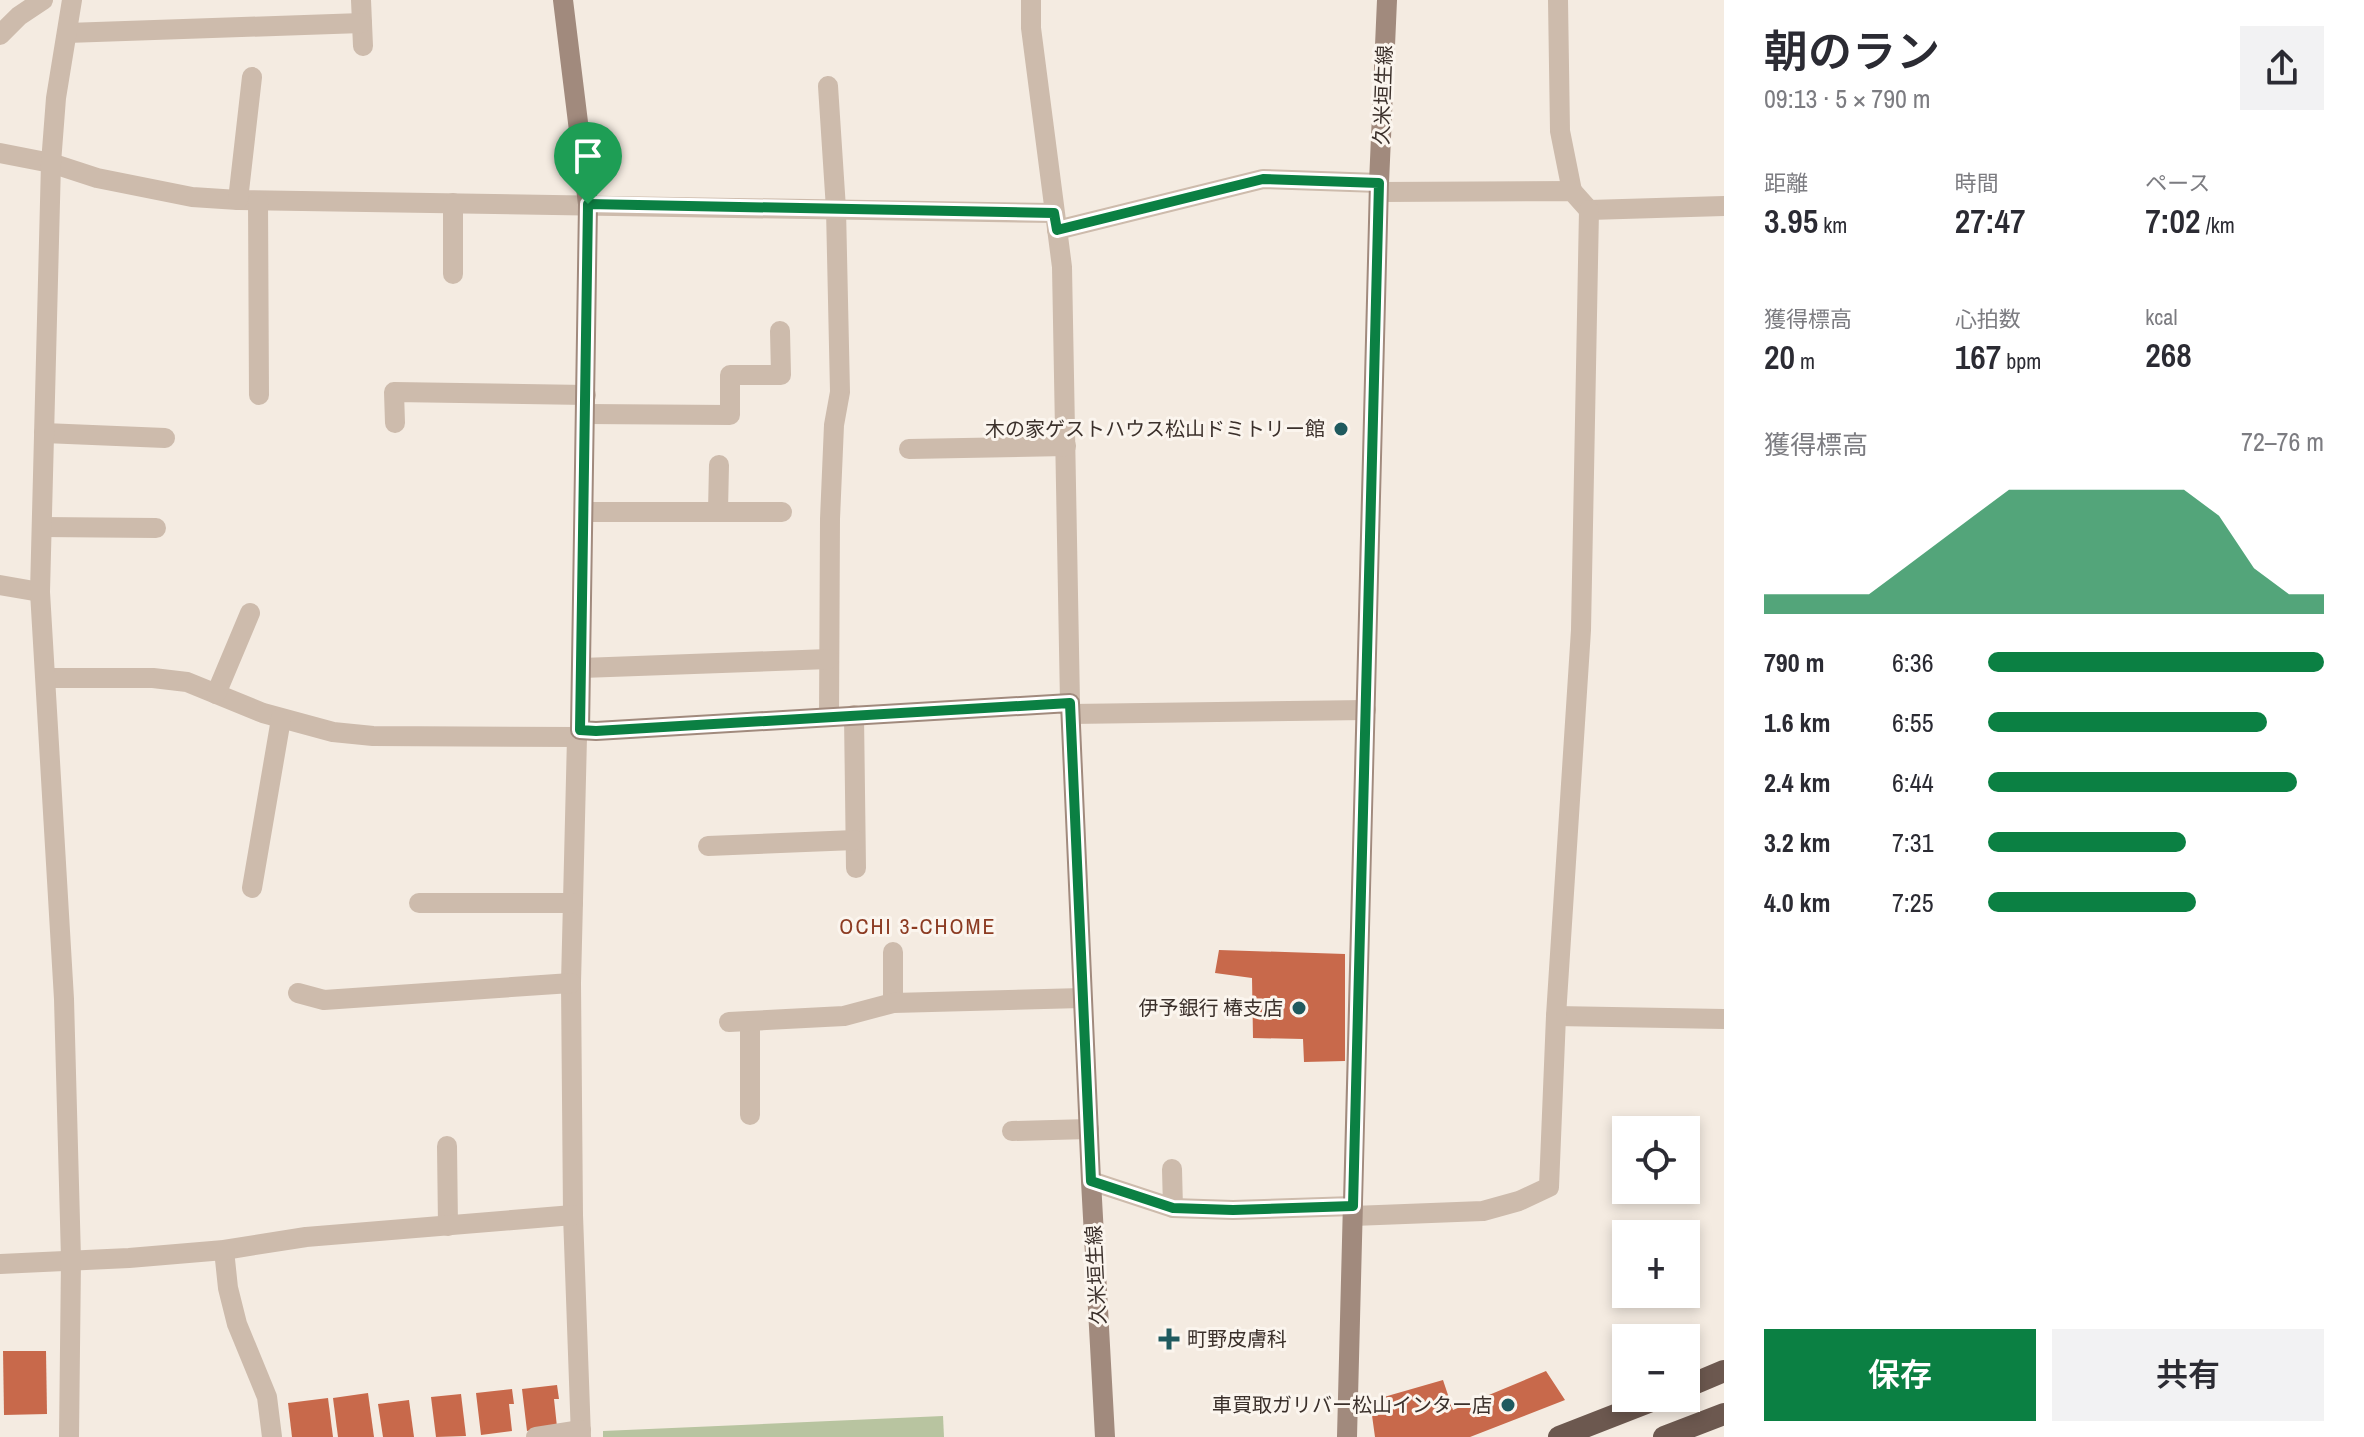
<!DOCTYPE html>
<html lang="ja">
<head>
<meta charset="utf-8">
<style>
  body { margin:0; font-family:"Archivo Narrow","Noto Sans JP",sans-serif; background:#f2f2f3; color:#2b2b33; height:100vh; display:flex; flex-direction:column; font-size:30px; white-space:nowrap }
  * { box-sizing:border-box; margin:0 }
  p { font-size:26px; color:#7c7c81 }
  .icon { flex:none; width:44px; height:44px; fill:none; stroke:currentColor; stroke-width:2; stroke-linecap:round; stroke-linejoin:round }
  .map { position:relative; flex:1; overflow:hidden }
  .panel { display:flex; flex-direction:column; background:#fff; width:640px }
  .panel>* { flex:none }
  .tools { position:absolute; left:1612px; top:1116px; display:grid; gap:16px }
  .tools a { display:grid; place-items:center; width:88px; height:88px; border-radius:0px; background:#fff; box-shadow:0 4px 12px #0003; font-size:40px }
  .pin { position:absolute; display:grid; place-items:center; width:68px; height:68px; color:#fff; margin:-82px -34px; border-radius:50% 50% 50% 0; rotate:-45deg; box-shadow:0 0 8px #0007 }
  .pin .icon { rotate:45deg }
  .round { display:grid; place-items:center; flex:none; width:84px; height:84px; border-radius:0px; background:#f2f2f3 }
  .summary { display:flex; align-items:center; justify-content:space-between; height:136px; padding:0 40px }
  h1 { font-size:44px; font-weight:600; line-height:60px }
  .figures { display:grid; grid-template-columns:repeat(3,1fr); gap:12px; height:136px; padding:8px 40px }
  .figures div { display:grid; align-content:center }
  .figures b { font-size:34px; font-weight:600 }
  .figures small { font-size:22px; font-weight:400 }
  .figures p { font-size:22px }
  .chart { height:224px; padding:16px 40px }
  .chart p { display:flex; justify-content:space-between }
  .chart svg { width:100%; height:144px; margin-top:8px; fill:#0b8043; opacity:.7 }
  .cta { display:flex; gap:16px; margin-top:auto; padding:16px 40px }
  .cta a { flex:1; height:92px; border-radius:0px; background:#0b8043; color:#fff; font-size:32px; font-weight:600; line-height:92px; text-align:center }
  .cta a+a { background:#f2f2f3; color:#2b2b33 }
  ul { padding:0 40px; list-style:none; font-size:26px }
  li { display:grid; grid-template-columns:128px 96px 1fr; align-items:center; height:60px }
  li i { height:20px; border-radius:10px; background:#0b8043 }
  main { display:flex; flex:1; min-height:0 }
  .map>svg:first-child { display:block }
  .green { fill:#b8c4a0 }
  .building { fill:#c8694b }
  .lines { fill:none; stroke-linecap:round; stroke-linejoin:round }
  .minor { stroke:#cdbbac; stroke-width:20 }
  .secondary { stroke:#a18a7d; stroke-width:20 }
  .trunk { stroke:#6c584f; stroke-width:22 }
  .route-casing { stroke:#fff; stroke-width:16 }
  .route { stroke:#0b8043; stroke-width:10 }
  .poi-dot { fill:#1f5a5e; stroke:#fbf5ee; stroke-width:3 }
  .labels { text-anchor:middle; stroke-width:6; stroke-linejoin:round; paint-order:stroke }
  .street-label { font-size:20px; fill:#3b302b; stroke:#fbf5ee }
  .poi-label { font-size:20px; fill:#3b302b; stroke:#fbf5ee; text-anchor:end }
  .neighbourhood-label { font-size:22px; letter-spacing:2px; fill:#8c3b22; stroke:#fbf5ee }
</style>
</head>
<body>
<main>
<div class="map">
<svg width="1724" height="1437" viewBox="0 0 1724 1437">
  <rect width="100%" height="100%" fill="#f4ebe1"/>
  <path class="green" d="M 943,1416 L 944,1437 L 603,1437 L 603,1431 Z"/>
  <g class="building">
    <path d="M 1219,950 L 1345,954 L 1345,1061 L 1304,1062 L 1303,1039 L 1253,1038 L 1252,978 L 1215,973 Z"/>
    <path d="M 3,1351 L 46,1351 L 47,1414 L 4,1415 Z"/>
    <path d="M 1546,1371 L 1565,1400 L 1470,1437 L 1375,1437 L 1370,1401 L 1443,1380 L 1453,1410 Z"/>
    <path d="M 557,1385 L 559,1399 L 554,1399 L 557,1427 L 527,1431 L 522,1389 Z"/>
    <path d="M 512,1389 L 514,1404 L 509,1404 L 512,1431 L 481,1435 L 476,1393 Z"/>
    <path d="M 368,1393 L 374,1437 L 338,1437 L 333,1398 Z"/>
    <path d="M 461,1394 L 466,1436 L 436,1437 L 431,1397 Z"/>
    <path d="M 328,1398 L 333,1437 L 292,1437 L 288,1403 Z"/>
    <path d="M 409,1400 L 414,1437 L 383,1437 L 378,1404 Z"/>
  </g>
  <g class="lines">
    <g class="minor">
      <path d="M 361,0 L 363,46"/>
      <path d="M 1031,0 L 1031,28 L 1062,267 L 1070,703"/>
      <path d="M 1558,0 L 1560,131 L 1572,191"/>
      <path d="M 67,33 L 362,23"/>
      <path d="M 0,35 L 19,16 L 43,0"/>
      <path d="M 828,86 L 836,209 L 840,392 L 834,425 L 830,519 L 829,717"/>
      <path d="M 0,153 L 51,163 L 97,178 L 192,197 L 238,200 L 1054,213"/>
      <path d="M 1380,192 L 1572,191 L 1589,210 L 1724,206"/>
      <path d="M 238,200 L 252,77"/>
      <path d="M 258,201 L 259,395"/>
      <path d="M 453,203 L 453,274"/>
      <path d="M 1057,230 L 1263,179 L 1379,183"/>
      <path d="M 586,414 L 730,415 L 730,375 L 781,375 L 780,331"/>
      <path d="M 395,423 L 394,392 L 586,395"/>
      <path d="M 44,433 L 165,438"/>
      <path d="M 909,449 L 1066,446"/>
      <path d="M 718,511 L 719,465"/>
      <path d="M 585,512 L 782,512"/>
      <path d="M 42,527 L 156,528"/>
      <path d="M 0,585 L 40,592"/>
      <path d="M 582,668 L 829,659"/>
      <path d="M 46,678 L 153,678 L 187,682 L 263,713 L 333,732 L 373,736 L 577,737"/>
      <path d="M 216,694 L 250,613"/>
      <path d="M 1071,714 L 1366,710"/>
      <path d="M 854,715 L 856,868"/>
      <path d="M 580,730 L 577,737 L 571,983 L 573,1215 L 581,1437"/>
      <path d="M 708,846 L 855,840"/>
      <path d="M 252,888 L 281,719"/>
      <path d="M 419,903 L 573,903"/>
      <path d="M 893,952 L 893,1003"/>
      <path d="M 298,993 L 324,1000 L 571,983"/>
      <path d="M 1556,1016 L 1724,1019"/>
      <path d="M 750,1021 L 750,1115"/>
      <path d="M 729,1022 L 844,1016 L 893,1003 L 1082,998"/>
      <path d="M 1012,1131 L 1089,1129"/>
      <path d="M 447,1146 L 448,1226"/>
      <path d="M 1172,1169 L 1173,1208"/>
      <path d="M 1091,1181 L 1173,1208 L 1233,1210 L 1353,1206"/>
      <path d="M 1353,1216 L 1483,1211 L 1519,1201 L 1549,1187 L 1556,1016 L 1581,630 L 1589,210"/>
      <path d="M 224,1250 L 228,1288 L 237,1324 L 267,1397 L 272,1437"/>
      <path d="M 0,1264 L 129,1258 L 224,1250 L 306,1237 L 573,1215"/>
      <path d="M 69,1437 L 71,1259 L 64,999 L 40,592 L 51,163 L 56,98 L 72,0"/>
      <path d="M 536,1437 L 581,1430"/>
    </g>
    <g class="secondary">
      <path d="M 563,0 L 588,204 L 580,730 L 596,731 L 1070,703 L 1091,1181 L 1105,1437"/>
      <path d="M 1347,1437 L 1379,183 L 1387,0"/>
    </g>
    <g class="trunk">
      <path d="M 1686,1387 L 1724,1371"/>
      <path d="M 1559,1437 L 1659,1398"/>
      <path d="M 1664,1437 L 1724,1414"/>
    </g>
  </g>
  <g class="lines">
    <g class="route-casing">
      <path id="route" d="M 1263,179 L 1379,183 L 1353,1206 L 1233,1210 L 1173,1208 L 1091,1181 L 1070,703 L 596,731 L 580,730 L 588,204 L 1054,213 L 1057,230 Z"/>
    </g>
    <use href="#route" class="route"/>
  </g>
  <g class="poi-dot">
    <circle cx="1341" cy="429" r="8"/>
    <circle cx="1299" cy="1008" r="8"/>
    <path d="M1165 1327h8v8h8v8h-8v8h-8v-8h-8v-8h8z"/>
    <circle cx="1508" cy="1405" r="8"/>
  </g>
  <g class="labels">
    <g class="street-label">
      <text transform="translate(1383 95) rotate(-88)" y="7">久米垣生線</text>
      <text transform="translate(1096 1275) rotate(-93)" y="7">久米垣生線</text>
    </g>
    <g class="poi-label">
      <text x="1325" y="436">木の家ゲストハウス松山ドミトリー館</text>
      <text x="1283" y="1015">伊予銀行 椿支店</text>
      <text x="1187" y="1346" text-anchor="start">町野皮膚科</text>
      <text x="1492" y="1412">車買取ガリバー松山インター店</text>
    </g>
    <g class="neighbourhood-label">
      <text x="918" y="934">OCHI 3-CHOME</text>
    </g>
  </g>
</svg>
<div class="tools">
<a><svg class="icon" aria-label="locate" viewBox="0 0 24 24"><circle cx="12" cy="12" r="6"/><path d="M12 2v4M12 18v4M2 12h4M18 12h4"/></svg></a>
<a>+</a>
<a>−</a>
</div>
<div class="pin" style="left:588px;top:204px;background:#1e9e55"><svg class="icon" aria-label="arrive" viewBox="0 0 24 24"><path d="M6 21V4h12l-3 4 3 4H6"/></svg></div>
</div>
<section class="panel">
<div class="summary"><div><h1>朝のラン</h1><p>09:13 · 5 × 790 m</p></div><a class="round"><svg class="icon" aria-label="share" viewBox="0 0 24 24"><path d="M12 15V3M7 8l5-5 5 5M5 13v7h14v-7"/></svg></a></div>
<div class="figures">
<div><p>距離</p><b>3.95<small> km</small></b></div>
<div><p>時間</p><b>27:47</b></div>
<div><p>ペース</p><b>7:02<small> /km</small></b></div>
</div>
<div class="figures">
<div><p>獲得標高</p><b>20<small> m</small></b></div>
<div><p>心拍数</p><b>167<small> bpm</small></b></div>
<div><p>kcal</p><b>268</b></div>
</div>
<div class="chart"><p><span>獲得標高</span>72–76 m</p>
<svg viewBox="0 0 160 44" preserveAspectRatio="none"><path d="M0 44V38L10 38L20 38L30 38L40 30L50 22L60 14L70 6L80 6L90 6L100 6L110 6L120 6L130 14L140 30L150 38L160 38V44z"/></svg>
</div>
<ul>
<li><b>790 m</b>6:36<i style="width:100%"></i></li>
<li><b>1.6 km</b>6:55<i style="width:83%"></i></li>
<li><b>2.4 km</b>6:44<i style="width:92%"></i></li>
<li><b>3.2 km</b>7:31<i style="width:59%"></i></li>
<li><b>4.0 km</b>7:25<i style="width:62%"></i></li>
</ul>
<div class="cta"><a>保存</a><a>共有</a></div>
</section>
</main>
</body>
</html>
